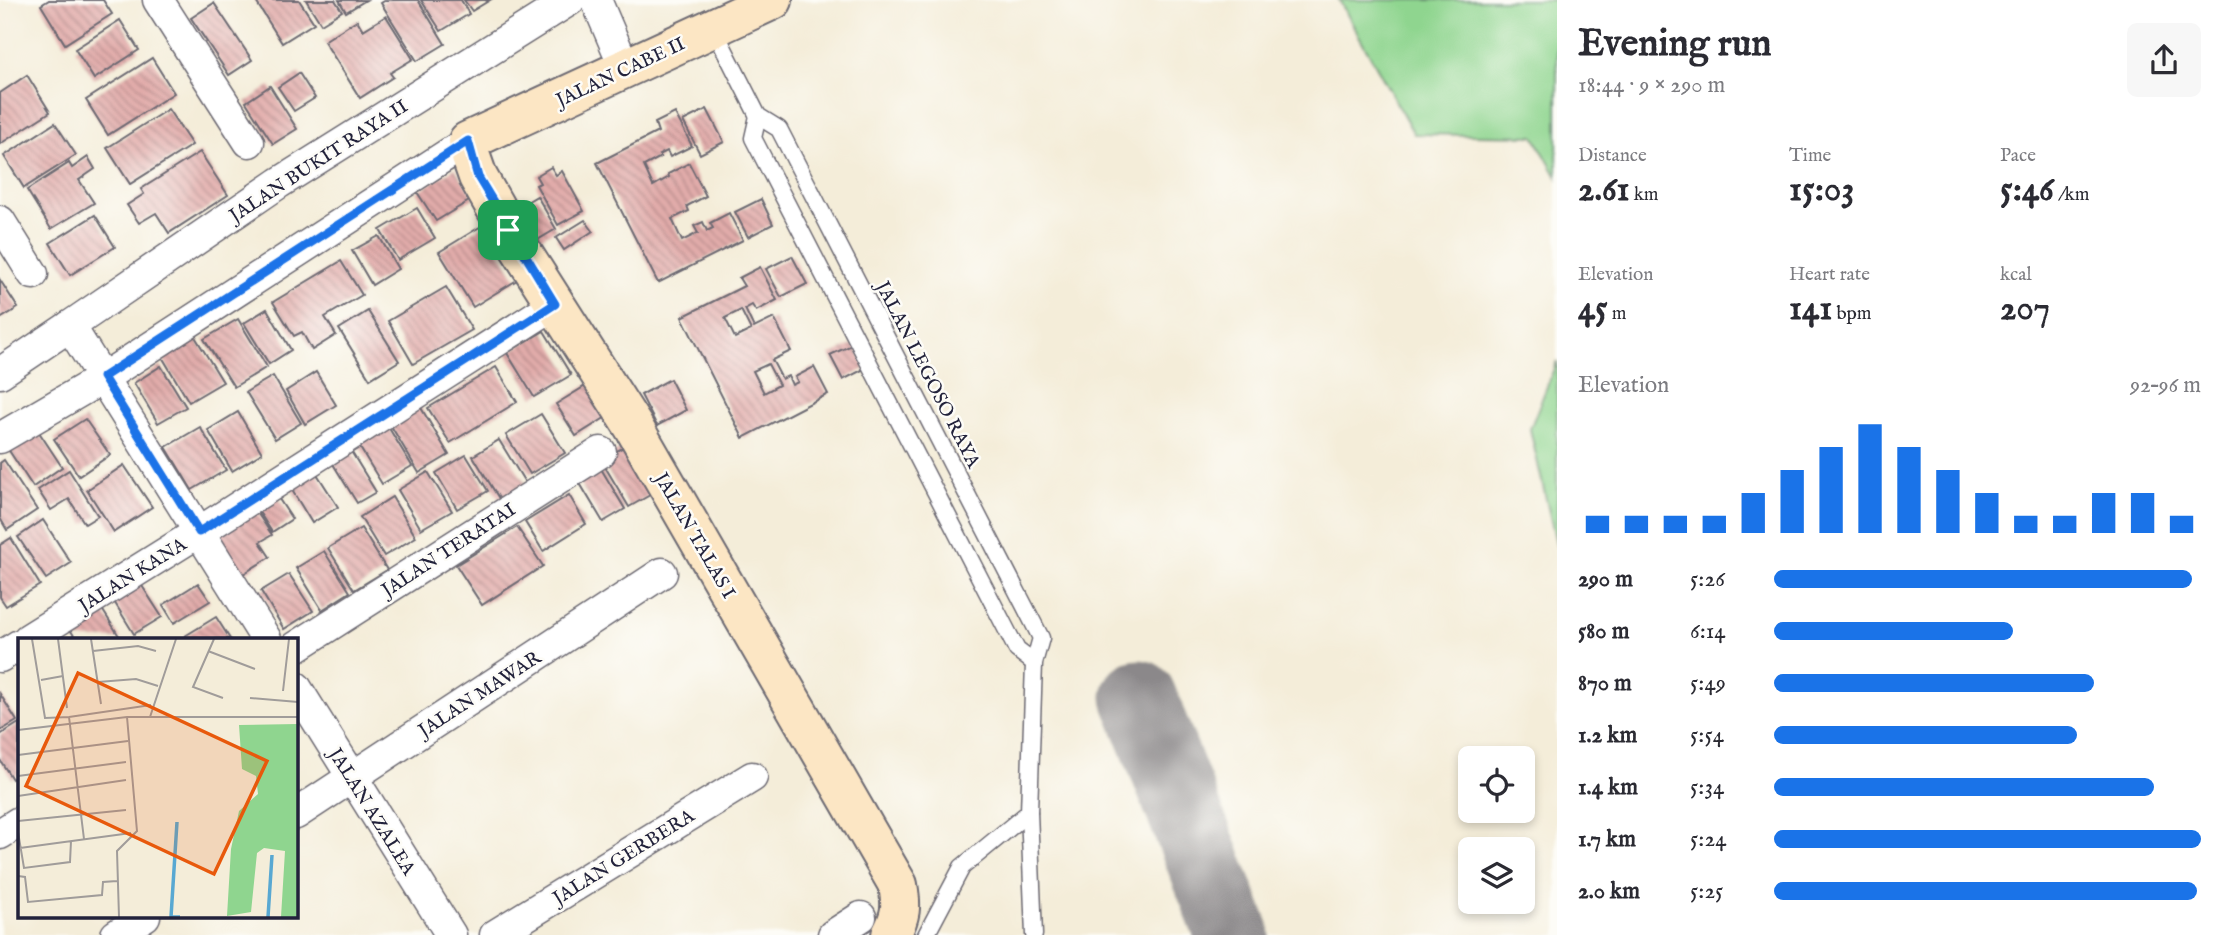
<!DOCTYPE html>
<html lang="en">
<head>
<meta charset="utf-8">
<style>
  body { margin:0; font-family:"IM FELL English",serif; background:#f7f7f7; color:#2b2b33; height:100vh; display:flex; flex-direction:column; font-size:26px; white-space:nowrap }
  * { box-sizing:border-box; margin:0 }
  p { font-size:23px; color:#7c7c81 }
  .icon { flex:none; width:38px; height:38px; fill:none; stroke:currentColor; stroke-width:2; stroke-linecap:round; stroke-linejoin:round }
  .map { position:relative; flex:1; overflow:hidden }
  .side { display:flex; flex-direction:column; background:#fff; width:665px }
  .side>* { flex:none }
  .fabs { position:absolute; left:1458px; top:746px; display:grid; gap:14px }
  .fabs a { display:grid; place-items:center; width:77px; height:77px; border-radius:10px; background:#fff; box-shadow:0 4px 10px #0003; font-size:35px }
  .pin { position:absolute; display:grid; place-items:center; width:60px; height:60px; color:#fff; margin:-30px; border-radius:14px; box-shadow:0 4px 10px #0006 }
  .round { display:grid; place-items:center; flex:none; width:74px; height:74px; border-radius:10px; background:#f7f7f7 }
  .head { display:flex; align-items:center; justify-content:space-between; height:119px; padding:0 21px }
  h1 { font-size:38px; font-weight:700; line-height:52px }
  .stats { display:grid; grid-template-columns:repeat(3,1fr); gap:10px; height:119px; padding:7px 21px }
  .stats div { display:grid; align-content:center }
  .stats b { font-size:35px; font-weight:700 }
  .stats small { font-size:19px; font-weight:400 }
  .stats p { font-size:19px }
  .chart { height:196px; padding:14px 21px }
  .chart p { display:flex; justify-content:space-between }
  .chart svg { width:100%; height:126px; margin-top:7px; stroke:#1a73e8; stroke-width:6 }
  ul { padding:0 21px; list-style:none; font-size:23px }
  li { display:grid; grid-template-columns:112px 84px 1fr; align-items:center; height:52px }
  li i { height:18px; border-radius:9px; background:#1a73e8 }
  main { display:flex; flex:1; min-height:0 }
  .map>svg:first-child { display:block }
  .green { fill:#8fd58f; stroke:#587c65; stroke-width:2 }
  .lines { fill:none; stroke-linecap:round; stroke-linejoin:round }
  .taxiway { stroke:#8b888a; stroke-width:75 }
  .building { fill:url(#building-back-hatch); fill-rule:evenodd }
  .lane-casing { stroke:#6c6972; stroke-width:19 }
  .street-casing { stroke:#6c6972; stroke-width:33 }
  .secondary-casing { stroke:#6c6972; stroke-width:42 }
  .lane { stroke:#fff; stroke-width:16 }
  .street { stroke:#fff; stroke-width:30 }
  .secondary { stroke:#fce6c4; stroke-width:38 }
  .route-casing { stroke:#fff; stroke-width:14 }
  .route { stroke:#1a73e8; stroke-width:9 }
  .labels { text-anchor:middle; stroke-width:5; stroke-linejoin:round; paint-order:stroke }
  .street-label { font-size:19px; fill:#22223b; stroke:#fdfcf7 }
  .inset-river { fill:none; stroke:#58a8d2; stroke-width:3.5 }
  .inset-road { fill:none; stroke:#a09c9a; stroke-width:2 }
  .view { fill:#e8590c; fill-opacity:0.15; stroke:#e8590c; stroke-width:3.5 }
  .inset-edge { fill:none; stroke:#22223b; stroke-width:3.5 }
</style>
</head>
<body>
<main>
<div class="map">
<svg width="1557" height="935" viewBox="0 0 1557 935">
  <defs>
    <pattern id="building-back-hatch" width="6" height="6" patternUnits="userSpaceOnUse" patternTransform="scale(1.75)"><rect width="6" height="6" fill="#e2acaa"/><path d="M-1 5l2 2M0 0l6 6M5-1l2 2" fill="none" stroke="#b78c8c"/></pattern>
  </defs>
  <rect width="100%" height="100%" fill="#fdfcf7"/>
  <filter id="ink" filterUnits="userSpaceOnUse"><feTurbulence type="fractalNoise" baseFrequency=".0143" numOctaves="2"/><feDisplacementMap in="SourceGraphic" scale="14" xChannelSelector="R" yChannelSelector="G"/><feConvolveMatrix kernelMatrix="1 2 1 2 8 2 1 2 1" color-interpolation-filters="sRGB"/></filter>
  <filter id="wash" filterUnits="userSpaceOnUse"><feTurbulence type="fractalNoise" baseFrequency=".00686" numOctaves="4" result="noise"/><feDisplacementMap in="SourceGraphic" scale="28" xChannelSelector="R" yChannelSelector="G"/><feGaussianBlur stdDeviation="1.57" result="paint"/><feColorMatrix in="noise" values="0 0 0 0 0 0 0 0 0 0 0 0 0 0 0 0 0 1.4 0 .05"/><feComposite in="paint" operator="in"/></filter>
  <g filter="url(#wash)">
    <rect width="100%" height="100%" fill="#f4edd9"/>
    <g class="green">
      <path d="M 1339,0 L 1557,0 L 1557,177 L 1534,136 L 1414,134 Z"/>
      <path d="M 1557,361 L 1557,547 L 1530,429 Z"/>
    </g>
    <g class="lines">
      <path class="taxiway" d="M 1139,697 L 1233,935"/>
    </g>
    <g id="blocks">
      <g class="building">
        <path d="M 49,0 L 103,0 L 112,14 L 65,44 L 41,5 Z"/>
        <path d="M 255,0 L 299,0 L 314,23 L 282,43 Z"/>
        <path d="M 306,0 L 335,0 L 342,11 L 321,24 Z"/>
        <path d="M 339,0 L 366,0 L 346,12 Z"/>
        <path d="M 386,0 L 418,0 L 445,44 L 417,61 L 381,3 Z"/>
        <path d="M 421,0 L 461,0 L 469,14 L 441,31 Z"/>
        <path d="M 464,0 L 490,0 L 472,11 Z"/>
        <path d="M 214,3 L 252,60 L 229,75 L 191,18 Z"/>
        <path d="M 386,16 L 413,59 L 390,73 L 393,77 L 360,98 L 324,41 L 357,20 L 363,30 Z"/>
        <path d="M 120,20 L 139,50 L 94,79 L 75,49 Z"/>
        <path d="M 152,58 L 174,93 L 108,135 L 86,100 Z"/>
        <path d="M 299,73 L 315,98 L 294,111 L 278,87 Z"/>
        <path d="M 27,75 L 50,112 L 0,144 L 0,93 Z"/>
        <path d="M 270,86 L 297,129 L 273,144 L 246,102 Z"/>
        <path d="M 168,109 L 192,145 L 130,184 L 107,148 Z"/>
        <path d="M 707,109 L 724,142 L 700,154 L 683,121 Z"/>
        <path d="M 675,113 L 692,146 L 670,157 L 667,151 L 659,155 L 661,157 L 644,166 L 653,186 L 669,177 L 668,174 L 689,163 L 706,196 L 687,206 L 689,211 L 672,219 L 682,241 L 698,233 L 694,226 L 703,222 L 707,231 L 713,228 L 710,223 L 729,213 L 743,240 L 658,283 L 597,163 L 658,132 L 655,123 Z"/>
        <path d="M 55,123 L 76,155 L 24,188 L 4,156 Z"/>
        <path d="M 200,152 L 228,195 L 169,233 L 156,213 L 139,223 L 127,205 L 144,194 L 141,189 Z"/>
        <path d="M 88,157 L 95,169 L 79,180 L 94,203 L 51,229 L 27,190 L 69,163 L 72,168 Z"/>
        <path d="M 551,167 L 556,175 L 562,171 L 584,211 L 558,225 L 536,185 L 540,183 L 536,176 Z"/>
        <path d="M 455,168 L 474,198 L 436,221 L 417,192 Z"/>
        <path d="M 537,196 L 556,229 L 534,242 L 515,209 Z"/>
        <path d="M 761,199 L 773,224 L 748,237 L 735,212 Z"/>
        <path d="M 417,208 L 435,238 L 398,260 L 380,230 Z"/>
        <path d="M 95,215 L 115,247 L 70,275 L 50,243 Z"/>
        <path d="M 585,220 L 593,231 L 564,250 L 556,238 Z"/>
        <path d="M 483,225 L 517,280 L 473,307 L 439,252 Z"/>
        <path d="M 379,236 L 398,269 L 372,285 L 352,251 Z"/>
        <path d="M 792,256 L 807,284 L 781,297 L 766,269 Z"/>
        <path d="M 341,261 L 362,295 L 325,317 L 336,335 L 312,350 L 302,332 L 294,336 L 273,302 Z"/>
        <path d="M 760,267 L 777,300 L 756,311 L 752,305 L 745,309 L 754,328 L 774,318 L 791,351 L 772,360 L 782,379 L 788,376 L 792,385 L 798,382 L 795,377 L 814,367 L 828,394 L 743,438 L 682,317 L 744,286 L 739,278 ZM 741,310 L 751,330 L 735,338 L 725,318 ZM 768,364 L 779,385 L 764,393 L 753,371 Z"/>
        <path d="M 0,280 L 18,308 L 0,319 Z"/>
        <path d="M 446,287 L 472,330 L 413,364 L 388,321 Z"/>
        <path d="M 267,309 L 291,350 L 269,364 L 244,323 Z"/>
        <path d="M 368,311 L 399,361 L 370,379 L 339,329 Z"/>
        <path d="M 238,319 L 267,367 L 234,387 L 204,339 Z"/>
        <path d="M 544,331 L 571,375 L 534,397 L 507,353 Z"/>
        <path d="M 194,335 L 223,382 L 189,402 L 161,355 Z"/>
        <path d="M 854,344 L 866,368 L 843,380 L 830,355 Z"/>
        <path d="M 161,366 L 186,407 L 158,423 L 134,383 Z"/>
        <path d="M 496,367 L 517,402 L 450,443 L 428,408 Z"/>
        <path d="M 316,372 L 336,405 L 305,424 L 286,391 Z"/>
        <path d="M 273,376 L 301,423 L 275,439 L 246,392 Z"/>
        <path d="M 670,379 L 686,410 L 657,426 L 641,395 Z"/>
        <path d="M 592,382 L 611,414 L 576,436 L 556,404 Z"/>
        <path d="M 417,401 L 449,455 L 419,473 L 387,419 Z"/>
        <path d="M 238,412 L 262,453 L 232,471 L 208,430 Z"/>
        <path d="M 541,414 L 565,453 L 530,474 L 506,435 Z"/>
        <path d="M 85,419 L 110,455 L 79,476 L 54,439 Z"/>
        <path d="M 384,420 L 412,466 L 382,484 L 354,438 Z"/>
        <path d="M 35,426 L 62,467 L 33,487 L 6,446 Z"/>
        <path d="M 200,427 L 226,470 L 192,490 L 166,447 Z"/>
        <path d="M 499,440 L 526,484 L 500,500 L 473,456 Z"/>
        <path d="M 629,444 L 657,491 L 629,507 L 601,460 Z"/>
        <path d="M 349,448 L 376,492 L 357,503 L 330,459 Z"/>
        <path d="M 466,455 L 488,491 L 457,509 L 436,473 Z"/>
        <path d="M 4,460 L 37,510 L 7,530 L 0,518 L 0,463 Z"/>
        <path d="M 597,462 L 625,509 L 603,522 L 575,475 Z"/>
        <path d="M 124,465 L 152,507 L 114,532 L 87,490 Z"/>
        <path d="M 312,466 L 338,507 L 312,523 L 287,482 Z"/>
        <path d="M 69,470 L 98,516 L 85,524 L 69,499 L 51,510 L 38,490 Z"/>
        <path d="M 428,472 L 452,511 L 421,529 L 398,490 Z"/>
        <path d="M 569,495 L 586,524 L 543,551 L 525,522 Z"/>
        <path d="M 277,496 L 292,519 L 272,532 L 257,509 Z"/>
        <path d="M 392,497 L 416,537 L 384,556 L 360,517 Z"/>
        <path d="M 254,508 L 272,535 L 260,542 L 270,557 L 240,576 L 213,535 Z"/>
        <path d="M 43,520 L 71,563 L 46,579 L 18,537 Z"/>
        <path d="M 517,527 L 543,566 L 482,605 L 456,565 Z"/>
        <path d="M 361,528 L 387,570 L 354,590 L 328,548 Z"/>
        <path d="M 11,538 L 40,585 L 6,606 L 0,597 L 0,545 Z"/>
        <path d="M 324,551 L 350,592 L 322,610 L 296,568 Z"/>
        <path d="M 289,574 L 313,611 L 284,629 L 261,591 Z"/>
        <path d="M 137,578 L 162,617 L 134,634 L 110,595 Z"/>
        <path d="M 198,583 L 210,601 L 174,623 L 163,605 Z"/>
        <path d="M 100,606 L 121,639 L 76,639 L 68,626 Z"/>
        <path d="M 216,617 L 230,639 L 187,639 L 185,636 Z"/>
        <path d="M 0,694 L 17,721 L 0,731 Z"/>
        <path d="M 19,723 L 19,774 L 12,779 L 0,760 L 0,735 Z"/>
      </g>
    </g>
  </g>
  <g filter="url(#ink)">
    <use href="#blocks" fill-opacity="0" stroke="#6c6972" stroke-width="2"/>
    <g class="lines">
      <g class="lane-casing">
        <g id="lane">
          <path d="M 713,27 L 758,116 L 779,129 L 1041,638 L 1034,663 L 1029,812 L 1034,935"/>
          <path d="M 758,116 L 753,138 L 1017,650 L 1034,663"/>
          <path d="M 926,935 L 962,867 L 1029,812"/>
        </g>
      </g>
      <g class="street-casing">
        <g id="street">
          <path d="M 158,0 L 249,142"/>
          <path d="M 596,0 L 625,68"/>
          <path d="M 0,221 L 33,274"/>
          <path d="M 70,326 L 279,183 L 570,0"/>
          <path d="M 0,373 L 70,326 L 266,639"/>
          <path d="M 0,438 L 103,378 L 468,141"/>
          <path d="M 28,639 L 199,532 L 555,304"/>
          <path d="M 296,647 L 601,452"/>
          <path d="M 0,657 L 19,645"/>
          <path d="M 296,687 L 451,935"/>
          <path d="M 296,814 L 662,573"/>
          <path d="M 0,834 L 19,822"/>
          <path d="M 116,935 L 145,916"/>
          <path d="M 495,935 L 752,777"/>
          <path d="M 833,935 L 861,917"/>
        </g>
      </g>
      <g class="secondary-casing">
        <path id="secondary" d="M 773,0 L 468,141 L 471,157 L 478,177 L 508,230 L 633,426 L 898,885 C 902,907 901,915 891,935"/>
      </g>
      <use href="#lane" class="lane"/>
      <use href="#street" class="street"/>
      <use href="#secondary" class="secondary"/>
    </g>
  </g>
  <g class="lines" filter="url(#ink)">
    <g class="route-casing">
      <path id="route" d="M 468,141 L 478,177 L 555,304 L 199,532 L 103,377 Z"/>
    </g>
    <use href="#route" class="route"/>
  </g>
  <g class="labels">
    <g class="street-label">
      <text transform="translate(620 71) rotate(-25)" y="7">JALAN CABE II</text>
      <text transform="translate(318 160) rotate(-33)" y="7">JALAN BUKIT RAYA II</text>
      <text transform="translate(929 374) rotate(63)" y="7">JALAN LEGOSO RAYA</text>
      <text transform="translate(696 535) rotate(60)" y="7">JALAN TALAS I</text>
      <text transform="translate(448 549) rotate(-33)" y="7">JALAN TERATAI</text>
      <text transform="translate(132 574) rotate(-32)" y="7">JALAN KANA</text>
      <text transform="translate(479 693) rotate(-33)" y="7">JALAN MAWAR</text>
      <text transform="translate(373 811) rotate(58)" y="7">JALAN AZALEA</text>
      <text transform="translate(623 856) rotate(-32)" y="7">JALAN GERBERA</text>
    </g>
  </g>
  <g transform="translate(18 638)">
    <rect width="280" height="280" fill="#f4edd9"/>
    <path d="M 280,86 L 280,279 L 263,279 L 267,213 L 246,210 L 239,215 L 233,274 L 209,278 L 213,211 L 221,173 L 240,156 L 238,138 L 224,131 L 221,87 Z" fill="#8fd58f"/>
    <path class="inset-river" d="M 159,184 L 153,279 L 162,279M 250,279 L 254,217"/>
    <path class="inset-road" d="M 14,1 L 27,80 L 51,79 L 66,201M 40,1 L 49,70M 73,1 L 83,66M 196,1 L 175,49 L 205,60M 75,13 L 120,8 L 138,13M 190,13 L 237,31M 23,42 L 45,38M 80,44 L 118,41 L 140,48M 265,53 L 271,1M 232,60 L 280,64M 51,79 L 133,67M 132,79 L 158,1M 0,92 L 109,79 L 280,79M 0,117 L 110,103M 0,138 L 108,124M 0,158 L 108,142M 0,183 L 108,172M 0,194 L 6,230 L 52,224 L 53,203M 2,210 L 113,195M 0,238 L 7,239 L 10,264 L 84,257 L 85,244 L 99,243M 101,279 L 99,213 L 119,193 L 109,79"/>
    <path class="view" d="M 60,35 L 249,123 L 196,236 L 8,148 Z"/>
    <rect width="280" height="280" class="inset-edge"/>
  </g>
</svg>
<div class="fabs">
<a><svg class="icon" aria-label="locate" viewBox="0 0 24 24"><circle cx="12" cy="12" r="6"/><path d="M12 2v4M12 18v4M2 12h4M18 12h4"/></svg></a>
<a><svg class="icon" aria-label="layers" viewBox="0 0 24 24"><path d="M12 4l9 5-9 5-9-5zM3 14l9 5 9-5"/></svg></a>
</div>
<div class="pin" style="left:508px;top:230px;background:#1e9e55"><svg class="icon" aria-label="arrive" viewBox="0 0 24 24"><path d="M6 21V4h12l-3 4 3 4H6"/></svg></div>
</div>
<section class="side">
<div class="head"><div><h1>Evening run</h1><p>18:44 · 9 × 290 m</p></div><a class="round"><svg class="icon" aria-label="share" viewBox="0 0 24 24"><path d="M12 15V3M7 8l5-5 5 5M5 13v7h14v-7"/></svg></a></div>
<div class="stats">
<div><p>Distance</p><b>2.61<small> km</small></b></div>
<div><p>Time</p><b>15:03</b></div>
<div><p>Pace</p><b>5:46<small> /km</small></b></div>
</div>
<div class="stats">
<div><p>Elevation</p><b>45<small> m</small></b></div>
<div><p>Heart rate</p><b>141<small> bpm</small></b></div>
<div><p>kcal</p><b>207</b></div>
</div>
<div class="chart"><p><span>Elevation</span>92–96 m</p>
<svg viewBox="0 0 160 44" preserveAspectRatio="none"><path d="M5 44V38M15 44V38M25 44V38M35 44V38M45 44V30M55 44V22M65 44V14M75 44V6M85 44V14M95 44V22M105 44V30M115 44V38M125 44V38M135 44V30M145 44V30M155 44V38"/></svg>
</div>
<ul>
<li><b>290 m</b>5:26<i style="width:98%"></i></li>
<li><b>580 m</b>6:14<i style="width:56%"></i></li>
<li><b>870 m</b>5:49<i style="width:75%"></i></li>
<li><b>1.2 km</b>5:54<i style="width:71%"></i></li>
<li><b>1.4 km</b>5:34<i style="width:89%"></i></li>
<li><b>1.7 km</b>5:24<i style="width:100%"></i></li>
<li><b>2.0 km</b>5:25<i style="width:99%"></i></li>
</ul>
</section>
</main>
</body>
</html>
